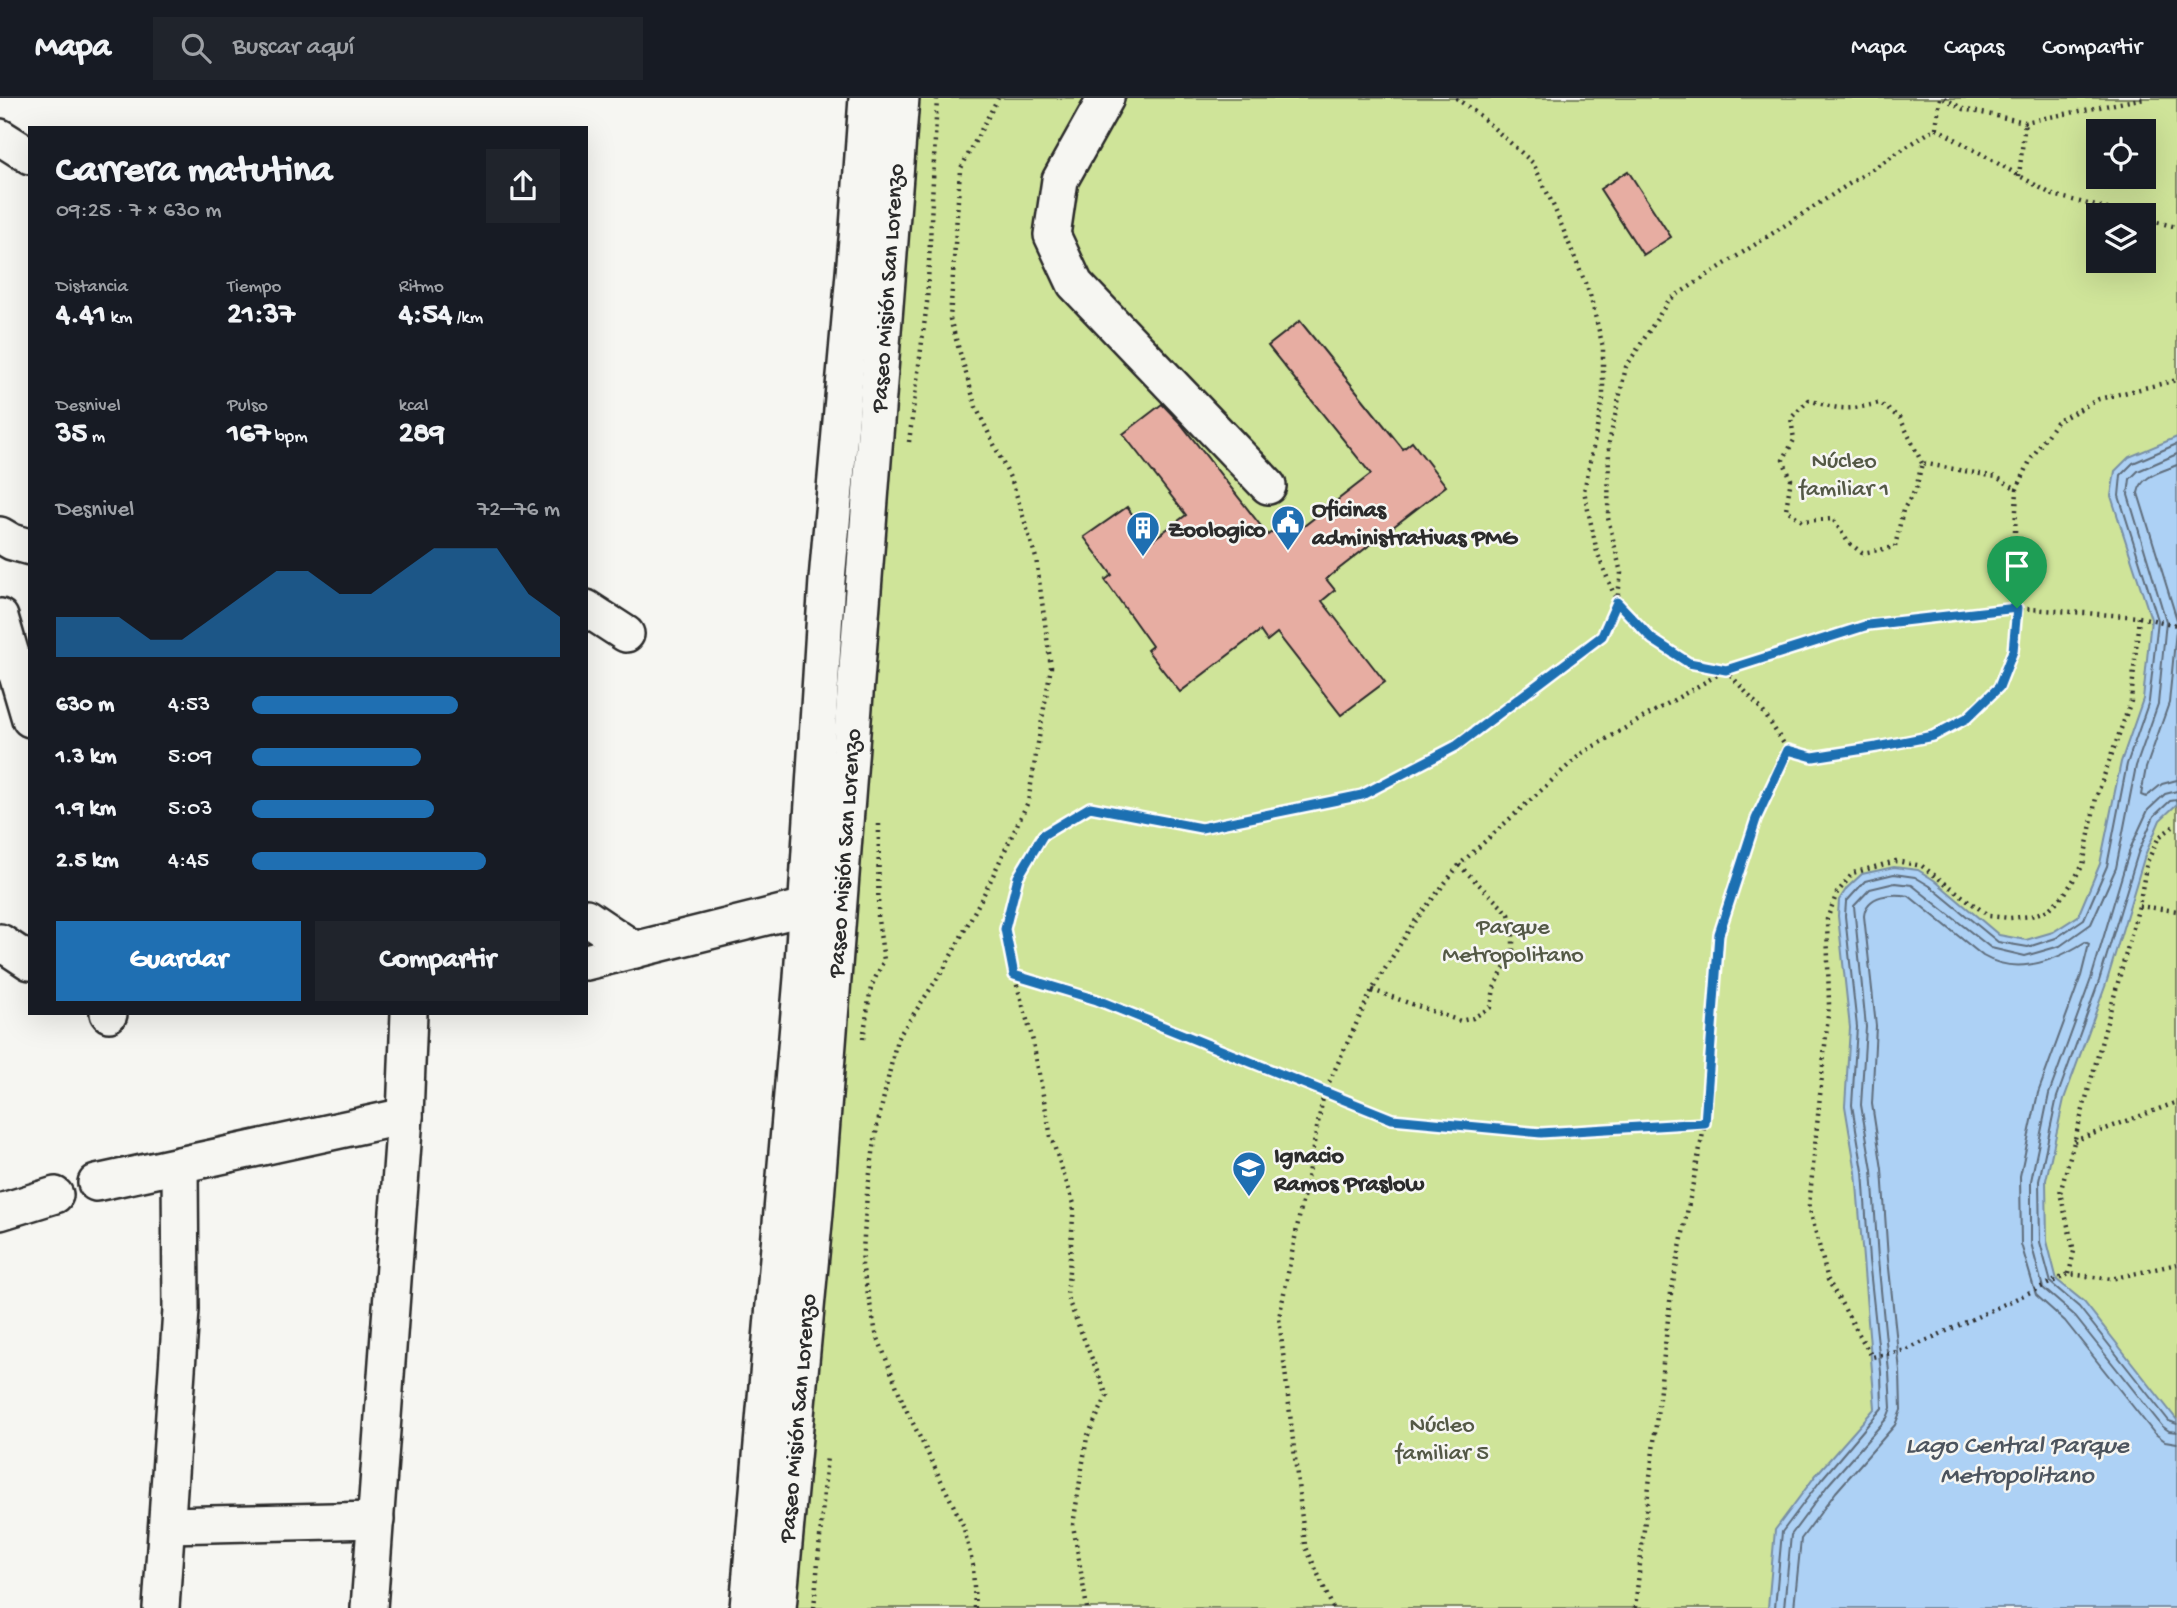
<!DOCTYPE html>
<html lang="es">
<head>
<meta charset="utf-8">
<style>
  body { margin:0; font-family:"Gochi Hand",sans-serif; background:#20242c; color:#f1f3f6; height:100vh; display:flex; flex-direction:column; font-size:26px; white-space:nowrap }
  * { box-sizing:border-box; margin:0 }
  p { font-size:23px; color:#9ea1a6 }
  .icon { flex:none; width:38px; height:38px; fill:none; stroke:currentColor; stroke-width:2; stroke-linecap:round; stroke-linejoin:round }
  .map { position:relative; flex:1; overflow:hidden }
  .panel { position:absolute; left:28px; top:28px; width:560px; height:889px; display:flex; flex-direction:column; background:#171b24; border-radius:0px; box-shadow:0 7px 28px #0002 }
  .panel>* { flex:none }
  .buttons { position:absolute; left:2086px; top:21px; display:grid; gap:14px }
  .buttons a { display:grid; place-items:center; width:70px; height:70px; border-radius:0px; background:#171b24; box-shadow:0 7px 28px #0002; font-size:35px }
  .pin { position:absolute; display:grid; place-items:center; width:60px; height:60px; color:#fff; margin:-72px -30px; border-radius:50% 50% 50% 0; rotate:-45deg; box-shadow:0 0 7px #0007 }
  .pin .icon { rotate:45deg }
  .round { display:grid; place-items:center; flex:none; width:74px; height:74px; border-radius:0px; background:#20242c }
  .summary { display:flex; align-items:center; justify-content:space-between; height:119px; padding:0 28px }
  h1 { font-size:38px; font-weight:700; line-height:52px }
  .figures { display:grid; grid-template-columns:repeat(3,1fr); gap:10px; height:119px; padding:7px 28px }
  .figures div { display:grid; align-content:center }
  .figures b { font-size:30px; font-weight:700 }
  .figures small { font-size:19px; font-weight:400 }
  .figures p { font-size:19px }
  .chart { height:196px; padding:14px 28px }
  .chart p { display:flex; justify-content:space-between }
  .chart svg { width:100%; height:126px; margin-top:7px; fill:#1f6fb2; opacity:.7 }
  .primary-button { display:flex; gap:14px; margin-top:auto; padding:14px 28px }
  .primary-button a { flex:1; height:80px; border-radius:0px; background:#1f6fb2; color:#fff; font-size:28px; font-weight:700; line-height:80px; text-align:center }
  .primary-button a+a { background:#20242c; color:#f1f3f6 }
  ul { padding:0 28px; list-style:none; font-size:23px }
  li { display:grid; grid-template-columns:112px 84px 1fr; align-items:center; height:52px }
  li i { height:18px; border-radius:9px; background:#1f6fb2 }
  header { display:flex; align-items:center; gap:42px; box-sizing:border-box; height:98px; padding:0 35px; background:#171b24; border-bottom:2px solid #363941 }
  header strong { font-size:33px }
  nav { display:flex; gap:38px; margin-inline-start:auto; font-size:24px }
  .search { width:490px; height:63px; background:#20242c; display:flex; align-items:center; gap:18px; box-sizing:border-box; padding:0 24px; border-radius:0px; color:#9ea1a6; font-size:26px }
  .map>svg:first-child { display:block }
  .green { fill:#cfe499; stroke:#7d8862; stroke-width:2; fill-rule:evenodd }
  .water { fill:#add1f5; stroke:#798fa4; stroke-width:2 }
  .lines { fill:none; stroke-linecap:round; stroke-linejoin:round }
  .shore { stroke:#5f6d7c; stroke-width:2 }
  .building { fill:#e7ada2; stroke:#2b2b2b; stroke-width:2 }
  .minor-casing { stroke:#2b2b2b; stroke-width:40 }
  .path { stroke:#2b2b2b; stroke-width:4.5; stroke-dasharray:2 5; stroke-linecap:butt }
  .minor { stroke:#f6f6f2; stroke-width:35 }
  .route-casing { stroke:#fff; stroke-width:14 }
  .route { stroke:#1f6fb2; stroke-width:9 }
  .labels { text-anchor:middle; stroke-width:5; stroke-linejoin:round; paint-order:stroke }
  .street-label { font-size:24px; fill:#2b2b2b; stroke:#f6f6f2 }
  .park-label { font-size:24px; fill:#545946; stroke:#f6f6f2 }
  .poi-label { font-size:24px; font-weight:bold; fill:#2b2b2b; stroke:#f6f6f2; text-anchor:start }
  .water-label { font-size:26px; font-style:italic; fill:#4c545e; stroke:#f6f6f2 }
</style>
</head>
<body>
<header>
<strong>Mapa</strong>
<div class="search"><svg class="icon" aria-label="search" viewBox="0 0 24 24"><circle cx="10" cy="10" r="6"/><path d="M15 15l6 6"/></svg>Buscar aquí</div>
<nav><a>Mapa</a><a>Capas</a><a>Compartir</a></nav>
</header>
<div class="map">
<svg width="2177" height="1510" viewBox="0 0 2177 1510">
  <rect width="100%" height="100%" fill="#f6f6f2"/>
  <filter id="ink" filterUnits="userSpaceOnUse"><feTurbulence type="fractalNoise" baseFrequency=".0143" numOctaves="2"/><feDisplacementMap in="SourceGraphic" scale="14" xChannelSelector="R" yChannelSelector="G"/><feConvolveMatrix kernelMatrix="1 2 1 2 8 2 1 2 1" color-interpolation-filters="sRGB"/></filter>
  <g filter="url(#ink)">
    <path class="green" d="M 911,0 L 2177,0 L 2177,1510 L 795,1510 ZM 2098,33 L 2144,33 L 2144,79 L 2098,79 ZM 2098,117 L 2144,117 L 2144,163 L 2098,163 Z"/>
    <path class="water" d="M 2177,339 L 2177,706 L 2160,722 L 2145,757 L 2106,886 L 2064,1001 L 2046,1082 L 2047,1143 L 2057,1182 L 2084,1204 L 2177,1322 L 2177,1510 L 1768,1510 L 1775,1432 L 1816,1377 L 1875,1310 L 1856,1074 L 1845,1008 L 1850,930 L 1838,818 L 1839,802 L 1847,790 L 1862,776 L 1894,769 L 1918,772 L 1934,782 L 1999,837 L 2026,842 L 2053,834 L 2078,818 L 2100,766 L 2121,664 L 2143,601 L 2151,521 L 2111,398 L 2115,373 L 2129,359 Z"/>
    <g class="lines">
      <g class="shore">
        <path d="M 2177,367 C 2162,374 2141,377 2138,395 L 2177,522 L 2169,605 L 2146,670 L 2141,697 L 2146,699 L 2162,686 L 2177,682"/>
        <path d="M 2177,693 L 2165,696 L 2148,712 L 2130,751 L 2091,881 L 2049,996 L 2031,1083 L 2031,1145 L 2043,1190 L 2073,1216 L 2162,1328 L 2169,1333 L 2177,1334"/>
        <path d="M 2177,702 L 2170,703 L 2154,718 L 2138,755 L 2099,883 L 2057,999 L 2039,1083 L 2040,1144 L 2051,1185 L 2079,1209 L 2169,1323 L 2177,1326"/>
        <path d="M 1775,1510 L 1782,1434 L 1821,1382 L 1882,1310 L 1881,1274 L 1869,1162 L 1863,1073 L 1852,1007 L 1857,929 L 1845,818 L 1846,804 L 1865,783 L 1894,776 L 1915,779 L 1930,788 L 1998,844 L 2028,849 L 2056,840 L 2084,821 L 2107,768 L 2127,666 L 2149,603 L 2158,522 L 2119,398 L 2121,377 L 2133,365 L 2177,346"/>
        <path d="M 1784,1510 L 1791,1437 L 1828,1387 L 1887,1320 L 1891,1310 L 1889,1274 L 1878,1161 L 1872,1072 L 1861,1007 L 1866,929 L 1854,808 L 1870,791 L 1895,785 L 1912,787 L 1991,850 L 2025,858 L 2060,848 L 2091,826 L 2116,770 L 2136,668 L 2158,606 L 2166,523 L 2128,397 L 2130,381 L 2138,373 L 2177,356"/>
        <path d="M 1794,1510 L 1801,1441 L 1836,1394 L 1895,1327 L 1901,1312 L 1900,1273 L 1888,1161 L 1882,1071 L 1872,1006 L 1876,928 L 1864,818 C 1866,796 1893,795 1909,798 L 1983,858 C 2017,878 2055,863 2085,844 L 2089,846 L 2081,878 L 2038,995 L 2020,1078 L 2021,1146 L 2036,1197 L 2065,1223 L 2154,1335 L 2165,1343 L 2177,1345"/>
      </g>
    </g>
    <g class="building">
      <path d="M 1628,73 L 1671,139 L 1643,157 L 1600,91 Z"/>
      <path d="M 1300,223 L 1403,351 L 1412,344 L 1446,388 L 1326,481 L 1335,492 L 1322,503 L 1385,584 L 1341,617 L 1277,535 L 1267,543 L 1260,533 L 1180,594 L 1147,552 L 1152,548 L 1105,482 L 1112,477 L 1084,439 L 1127,409 L 1151,443 L 1186,417 L 1123,336 L 1162,306 L 1181,326 L 1268,437 L 1281,426 L 1291,438 L 1371,376 L 1268,248 Z"/>
    </g>
    <g class="lines">
      <g class="minor-casing">
        <g id="minor">
          <path d="M 1106,0 L 1060,82 L 1052,137 L 1075,186 L 1268,388"/>
          <path d="M 0,39 L 30,58"/>
          <path d="M 0,437 L 12,444 L 30,449"/>
          <path d="M 586,510 L 626,536"/>
          <path d="M 0,519 L 30,621"/>
          <path d="M 586,819 L 635,852"/>
          <path d="M 0,844 L 30,864"/>
          <path d="M 586,864 L 806,809"/>
          <path d="M 108,915 L 109,916"/>
          <path d="M 96,1085 L 405,1018"/>
          <path d="M 0,1114 L 55,1097"/>
          <path d="M 167,1427 L 376,1422"/>
          <path d="M 161,1510 L 181,1212 L 180,1067"/>
          <path d="M 369,1510 L 405,1018 L 409,915"/>
          <path d="M 748,1510 L 802,880 L 827,482 L 858,130 L 867,0"/>
          <path d="M 778,1510 L 815,1114 L 901,0"/>
        </g>
      </g>
      <g class="path">
        <path d="M 1456,0 L 1479,17 L 1533,65 L 1554,109 L 1590,197 L 1603,249 L 1603,301 L 1584,393 L 1597,454 L 1617,504 L 1652,541 L 1689,565 L 1726,572 L 1762,612 L 1788,652 L 1813,659 L 1877,650 L 1933,638 L 1967,619 L 1999,588 L 2013,553 L 2017,510 L 2014,455 L 2017,391 L 2031,361 L 2056,324 L 2099,301 L 2177,282"/>
        <path d="M 1944,0 L 1963,11 L 2025,24 L 2145,0"/>
        <path d="M 1936,30 L 1940,0"/>
        <path d="M 2019,78 L 2025,24"/>
        <path d="M 2144,121 L 2177,129"/>
        <path d="M 909,344 L 927,205 L 937,0"/>
        <path d="M 1922,365 L 1900,320 L 1879,305 C 1848,313 1839,312 1809,302 L 1791,320 L 1794,342 L 1783,362 L 1791,381 L 1786,411 L 1802,423 L 1833,421 L 1848,444 L 1862,455 L 1895,449 L 1903,412 L 1916,391 L 1922,365 L 1996,379 L 2017,391"/>
        <path d="M 2139,519 L 2131,603 L 2096,700 L 2083,767 L 2064,797 L 2048,812 L 2031,818 L 2010,820 L 1989,818 L 1922,768 L 1896,763 L 1853,775 L 1837,795 L 1827,821 L 1829,907 L 1809,1108 L 1828,1182 L 1872,1259 L 1906,1252 L 2069,1176 L 2111,1181 L 2177,1166"/>
        <path d="M 2139,808 L 2177,813"/>
        <path d="M 1014,877 L 1097,902 L 1392,1021 L 1541,1035 L 1705,1025"/>
        <path d="M 1372,892 L 1460,923 L 1473,920 L 1491,909 L 1494,890 L 1513,853 L 1513,835 L 1509,816 L 1459,767"/>
        <path d="M 863,941 L 871,889 L 884,862 L 878,822 L 879,726"/>
        <path d="M 2074,1043 L 2177,1004"/>
        <path d="M 2069,1176 L 2074,1153 L 2060,1095 L 2139,808 L 2147,764 L 2159,739 L 2177,726"/>
        <path d="M 814,1510 L 827,1358"/>
        <path d="M 975,1510 L 973,1468 L 963,1427 L 904,1307 L 876,1235 L 862,1167 L 867,1095 L 877,1029 L 897,941 L 945,869 L 986,792 L 1028,704 L 1051,569 L 1036,460 L 1013,386 L 976,309 L 950,221 L 960,72 L 998,0"/>
        <path d="M 1087,1510 L 1073,1427 L 1087,1339 L 1107,1298 L 1067,1199 L 1074,1106 L 1051,1039 L 1032,939 L 1014,877 L 1005,831 L 1018,779 L 1043,737 L 1090,709 L 1201,730 L 1362,697 L 1456,648 L 1602,538 L 1617,504 L 1621,475 L 1608,420 L 1609,345 L 1626,269 L 1669,202 L 1936,30 L 2053,97 L 2131,117"/>
        <path d="M 1333,1510 L 1305,1447 L 1279,1220 L 1324,995 L 1372,892 L 1412,827 L 1459,767 L 1582,655 L 1726,572 L 1868,527 L 2017,510 L 2139,519 L 2177,527"/>
        <path d="M 1635,1510 L 1671,1195 L 1705,1025 L 1719,836 L 1756,721 L 1788,652"/>
      </g>
      <use href="#minor" class="minor"/>
    </g>
  </g>
  <g class="lines" filter="url(#ink)">
    <g class="route-casing">
      <path id="route" d="M 1617,504 L 1652,541 L 1689,565 L 1726,572 L 1868,527 L 2017,510 L 2013,553 L 1999,589 L 1967,620 L 1933,638 L 1877,649 L 1813,659 L 1788,652 L 1756,721 L 1719,836 L 1705,1025 L 1541,1035 L 1392,1021 L 1097,902 L 1014,877 L 1005,831 L 1018,779 L 1043,737 L 1090,709 L 1201,730 L 1362,697 L 1456,648 L 1602,538 Z"/>
    </g>
    <use href="#route" class="route"/>
  </g>
  <defs>
    <g id="civic-pin" transform="scale(1.75)"><path d="M0 17L-7.5 6A9.5 9.5 0 1 1 7.5 6Z" fill="#1f6fb2" stroke="#f6f6f2"/><path d="M-.6-6.5H3V-4.5H.6V-3L4-1V1h2V6H-6V1h2V-1L-.6-3ZM-1.2 2.5V6h2.4V2.5Z" fill="#fff"/></g>
    <g id="building-pin" transform="scale(1.75)"><path d="M0 17L-7.5 6A9.5 9.5 0 1 1 7.5 6Z" fill="#1f6fb2" stroke="#f6f6f2"/><path d="M-4-6H4V6H1V3H-1V6H-4ZM-2.5-4.3h1.7v1.8h-1.7ZM.8-4.3h1.7v1.8H.8ZM-2.5-1h1.7V.8h-1.7ZM.8-1h1.7V.8H.8Z" fill="#fff"/></g>
    <g id="school-pin" transform="scale(1.75)"><path d="M0 17L-7.5 6A9.5 9.5 0 1 1 7.5 6Z" fill="#1f6fb2" stroke="#f6f6f2"/><path d="M0-5L7-2L0 1L-7-2ZM-4 1L0 2.5L4 1V4Q0 6-4 4Z" fill="#fff"/></g>
  </defs>
  <g fill-rule="evenodd">
    <use href="#civic-pin" x="1288" y="424"/>
    <use href="#building-pin" x="1143" y="430"/>
    <use href="#school-pin" x="1249" y="1070"/>
  </g>
  <g class="labels">
    <g class="street-label">
      <text transform="translate(886 190) rotate(-86)" y="8">Paseo Misión San Lorenzo</text>
      <text transform="translate(843 755) rotate(-86)" y="8">Paseo Misión San Lorenzo</text>
      <text transform="translate(796 1320) rotate(-85)" y="8">Paseo Misión San Lorenzo</text>
    </g>
    <g class="park-label">
      <text x="1844" y="369">Núcleo<tspan x="1844" dy="28">familiar 1</tspan></text>
      <text x="1513" y="835">Parque<tspan x="1513" dy="28">Metropolitano</tspan></text>
      <text x="1442" y="1333">Núcleo<tspan x="1442" dy="28">familiar 5</tspan></text>
    </g>
    <g class="poi-label">
      <text x="1312" y="418">Oficinas<tspan x="1312" dy="28">administrativas PMG</tspan></text>
      <text x="1168" y="438">Zoologico</text>
      <text x="1274" y="1064">Ignacio<tspan x="1274" dy="28">Ramos Praslow</tspan></text>
    </g>
    <g class="water-label">
      <text x="2017" y="1354">Lago Central Parque<tspan x="2017" dy="30">Metropolitano</tspan></text>
    </g>
  </g>
</svg>
<div class="buttons">
<a><svg class="icon" aria-label="locate" viewBox="0 0 24 24"><circle cx="12" cy="12" r="6"/><path d="M12 2v4M12 18v4M2 12h4M18 12h4"/></svg></a>
<a><svg class="icon" aria-label="layers" viewBox="0 0 24 24"><path d="M12 4l9 5-9 5-9-5zM3 14l9 5 9-5"/></svg></a>
</div>
<div class="pin" style="left:2017px;top:510px;background:#1e9e55"><svg class="icon" aria-label="arrive" viewBox="0 0 24 24"><path d="M6 21V4h12l-3 4 3 4H6"/></svg></div>
<section class="panel">
<div class="summary"><div><h1>Carrera matutina</h1><p>09:25 · 7 × 630 m</p></div><a class="round"><svg class="icon" aria-label="share" viewBox="0 0 24 24"><path d="M12 15V3M7 8l5-5 5 5M5 13v7h14v-7"/></svg></a></div>
<div class="figures">
<div><p>Distancia</p><b>4.41<small> km</small></b></div>
<div><p>Tiempo</p><b>21:37</b></div>
<div><p>Ritmo</p><b>4:54<small> /km</small></b></div>
</div>
<div class="figures">
<div><p>Desnivel</p><b>35<small> m</small></b></div>
<div><p>Pulso</p><b>167<small> bpm</small></b></div>
<div><p>kcal</p><b>289</b></div>
</div>
<div class="chart"><p><span>Desnivel</span>72–76 m</p>
<svg viewBox="0 0 160 44" preserveAspectRatio="none"><path d="M0 44V30L10 30L20 30L30 38L40 38L50 30L60 22L70 14L80 14L90 22L100 22L110 14L120 6L130 6L140 6L150 22L160 30V44z"/></svg>
</div>
<ul>
<li><b>630 m</b>4:53<i style="width:67%"></i></li>
<li><b>1.3 km</b>5:09<i style="width:55%"></i></li>
<li><b>1.9 km</b>5:03<i style="width:59%"></i></li>
<li><b>2.5 km</b>4:45<i style="width:76%"></i></li>
</ul>
<div class="primary-button"><a>Guardar</a><a>Compartir</a></div>
</section>
</div>
</body>
</html>
